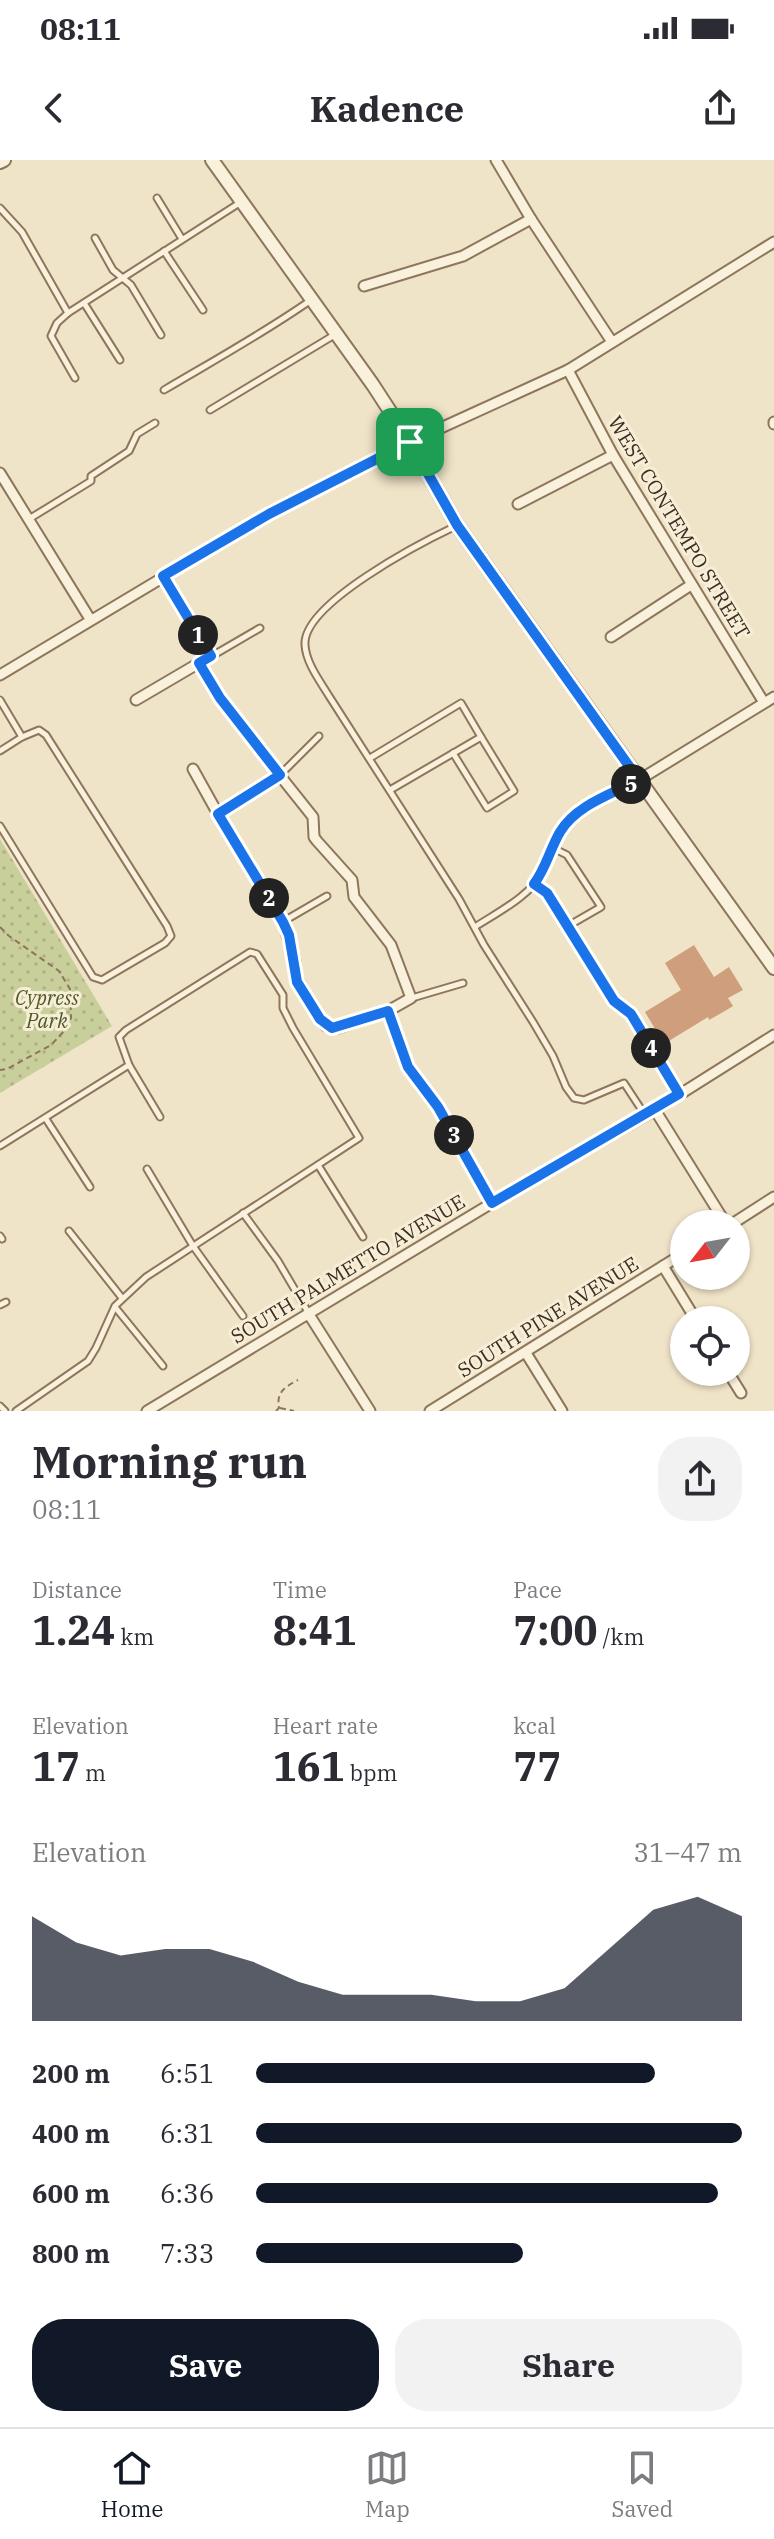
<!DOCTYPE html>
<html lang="en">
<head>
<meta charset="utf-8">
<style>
  body { margin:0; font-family:"IBM Plex Serif",serif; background:#f2f2f3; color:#2b2b33; height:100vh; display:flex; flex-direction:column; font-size:30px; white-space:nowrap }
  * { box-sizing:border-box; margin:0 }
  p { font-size:26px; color:#7c7c81 }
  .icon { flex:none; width:44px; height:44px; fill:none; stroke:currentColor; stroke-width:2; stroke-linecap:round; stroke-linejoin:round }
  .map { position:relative; height:1251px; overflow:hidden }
  .side { display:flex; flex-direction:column; background:#fff; flex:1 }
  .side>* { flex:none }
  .needle { width:52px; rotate:239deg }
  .tools { position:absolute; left:670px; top:1050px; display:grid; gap:16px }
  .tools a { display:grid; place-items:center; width:80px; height:80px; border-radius:50%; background:#fff; box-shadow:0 2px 6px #0004; font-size:40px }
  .pin { position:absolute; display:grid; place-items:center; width:68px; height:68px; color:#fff; margin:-34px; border-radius:16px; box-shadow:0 4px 12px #0006 }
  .km { position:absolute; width:40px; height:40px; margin:-20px; border-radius:50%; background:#222; color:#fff; font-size:22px; line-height:40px; text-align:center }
  .round { display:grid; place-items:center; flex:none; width:84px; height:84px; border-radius:32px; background:#f2f2f3 }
  .headline { display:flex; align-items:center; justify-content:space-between; height:136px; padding:0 32px }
  h1 { font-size:44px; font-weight:700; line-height:60px }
  .metrics { display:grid; grid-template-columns:repeat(3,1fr); gap:12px; height:136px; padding:8px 32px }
  .metrics div { display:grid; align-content:center }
  .metrics b { font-size:40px; font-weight:700 }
  .metrics small { font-size:22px; font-weight:400 }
  .metrics p { font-size:22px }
  .chart { height:224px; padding:16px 32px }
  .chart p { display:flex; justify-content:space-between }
  .chart svg { width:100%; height:144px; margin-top:8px; fill:#111827; opacity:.7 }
  .primary-button { display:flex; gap:16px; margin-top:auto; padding:16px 32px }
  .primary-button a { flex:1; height:92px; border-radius:32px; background:#111827; color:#fff; font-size:32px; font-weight:700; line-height:92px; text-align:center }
  .primary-button a+a { background:#f2f2f3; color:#2b2b33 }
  ul { padding:0 32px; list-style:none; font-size:26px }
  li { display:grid; grid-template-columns:128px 96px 1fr; align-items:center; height:60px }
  li i { height:20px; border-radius:10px; background:#111827 }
  .status { display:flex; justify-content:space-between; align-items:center; height:56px; padding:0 40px; background:#fff; direction:ltr }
  .status svg { height:22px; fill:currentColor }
  header { display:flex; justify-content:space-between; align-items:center; height:104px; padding:0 32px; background:#fff; font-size:36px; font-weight:700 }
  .dock { display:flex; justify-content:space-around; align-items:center; height:112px; border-top:2px solid #e1e1e2; background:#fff; font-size:22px; color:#7c7c81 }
  .dock a { display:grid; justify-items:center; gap:4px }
  .dock .selected { color:#111827 }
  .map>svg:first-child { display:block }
  .park { fill:url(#park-dots) }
  .building { fill:#cf9f7d }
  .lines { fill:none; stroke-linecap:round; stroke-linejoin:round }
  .service-casing { stroke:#8d765c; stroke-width:9 }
  .minor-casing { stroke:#8d765c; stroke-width:13 }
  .tertiary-casing { stroke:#8d765c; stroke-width:16 }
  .path { stroke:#8d765c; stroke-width:2; stroke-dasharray:6 4; stroke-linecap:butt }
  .service { stroke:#faf1dc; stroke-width:5 }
  .minor { stroke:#faf1dc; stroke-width:9 }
  .tertiary { stroke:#faf1dc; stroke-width:12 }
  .route-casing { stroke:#fff; stroke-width:16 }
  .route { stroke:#1a73e8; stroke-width:10 }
  .labels { text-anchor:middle; stroke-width:6; stroke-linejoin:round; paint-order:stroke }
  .street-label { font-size:20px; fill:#3d2e20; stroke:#f7eed8 }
  .park-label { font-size:20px; font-style:italic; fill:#4d5a26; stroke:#f7eed8 }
</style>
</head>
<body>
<div class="status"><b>08:11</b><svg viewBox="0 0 49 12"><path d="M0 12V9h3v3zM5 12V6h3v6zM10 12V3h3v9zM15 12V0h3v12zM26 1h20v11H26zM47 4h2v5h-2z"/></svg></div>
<header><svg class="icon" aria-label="back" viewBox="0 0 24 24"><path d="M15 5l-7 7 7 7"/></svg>Kadence<svg class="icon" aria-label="share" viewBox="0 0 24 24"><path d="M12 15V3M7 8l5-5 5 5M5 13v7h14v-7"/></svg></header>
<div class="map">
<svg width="774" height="1251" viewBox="0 0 774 1251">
  <defs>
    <pattern id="park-dots" width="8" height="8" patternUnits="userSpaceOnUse" patternTransform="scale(2)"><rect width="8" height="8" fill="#c9cf9b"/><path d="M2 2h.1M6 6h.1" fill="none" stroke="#aeb285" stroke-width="1.8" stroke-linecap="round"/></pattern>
  </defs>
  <rect width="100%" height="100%" fill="#f0e4c8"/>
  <path class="park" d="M 0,679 L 112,866 L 0,933 Z"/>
  <path class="building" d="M 694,785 L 714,817 L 729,807 L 743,830 L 728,838 L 733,846 L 725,851 L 709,860 L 708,857 L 664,884 L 645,852 L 681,830 L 665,803 Z"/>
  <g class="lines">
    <g class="service-casing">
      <g id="service">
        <path d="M 157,38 L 182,79"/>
        <path d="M 0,48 L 22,72 L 68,153"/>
        <path d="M 95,78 L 113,110 L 131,125 L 161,175"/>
        <path d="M 164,91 L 203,150"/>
        <path d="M 84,143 L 120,200"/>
        <path d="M 75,218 L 51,176 L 57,163 L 68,153 L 241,42"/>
        <path d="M 164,230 C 213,201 264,173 311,140"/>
        <path d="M 210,250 L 336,174"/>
        <path d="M 29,359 L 91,321 L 91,316 L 129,291 L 137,274 L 155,263"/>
        <path d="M 456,366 C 422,382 302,444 305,485 C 306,503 320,521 329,536 L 459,739 L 484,785 L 533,862 L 553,896 L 566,927 L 574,938 L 584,940 L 624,923 L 645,955"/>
        <path d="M 212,496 L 260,468"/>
        <path d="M 0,540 L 22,577"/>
        <path d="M 0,591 L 22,577 L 39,570 L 46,575 L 167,766 L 171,776 L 165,783 L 102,820 L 93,817 L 0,666"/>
        <path d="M 453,593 L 487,648 L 514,631 L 481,577"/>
        <path d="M 370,598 L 461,543 L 481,577 L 390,630"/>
        <path d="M 280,615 L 319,576"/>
        <path d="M 553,688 L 567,695 L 601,747 L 568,766"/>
        <path d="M 534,724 L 547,733 L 614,841 L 631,854 L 679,934"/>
        <path d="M 284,761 L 327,736"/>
        <path d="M 475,767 C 498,752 529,737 543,712 C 552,695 555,676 568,661 C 585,641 616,632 638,620"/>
        <path d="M 412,838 L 463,823"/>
        <path d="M 129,905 L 160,957"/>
        <path d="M 46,959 L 90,1027"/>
        <path d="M 0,986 L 129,905 L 119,877 L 126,870 L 250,792 L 257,794 L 283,835 L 283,848 L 293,868 L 359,978 L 146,1117 L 115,1146 L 96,1188 L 88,1201 L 16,1251"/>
        <path d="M 318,1005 L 363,1077"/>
        <path d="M 147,1009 L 193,1086 L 243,1156"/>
        <path d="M 243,1053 L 278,1101 L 308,1152"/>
        <path d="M 69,1071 L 122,1138"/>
        <path d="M 0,1076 L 2,1079"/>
        <path d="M 0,1145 L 6,1142"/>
        <path d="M 115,1147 L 163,1206"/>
        <path d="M 0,1246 L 5,1251"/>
      </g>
    </g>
    <g class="minor-casing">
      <g id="minor">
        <path d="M 496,0 L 531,59 L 612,182"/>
        <path d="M 364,126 L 463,96 L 531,59"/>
        <path d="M 568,210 L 613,295 L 763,541"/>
        <path d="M 774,262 L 774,264"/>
        <path d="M 0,313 L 90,459"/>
        <path d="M 518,344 L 613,295"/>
        <path d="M 163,416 L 211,496 L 199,503"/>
        <path d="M 611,477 L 691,425"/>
        <path d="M 0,515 L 269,354 L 410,282 L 568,210 L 774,82"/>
        <path d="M 136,540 L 199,503 L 220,538 L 242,568 L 313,657 L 314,677 L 317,681 L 352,720 L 354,737 L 391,785 L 411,838 L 388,851"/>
        <path d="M 193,609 L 218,654 L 280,615"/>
        <path d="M 639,620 L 774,537"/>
        <path d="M 218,654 L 283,762 L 295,801 L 296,817 L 320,859 L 326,866 L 338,868 L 388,851 L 408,907 L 438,947 L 492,1043"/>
        <path d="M 655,950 L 726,1064"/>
        <path d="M 732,1064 L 774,1037"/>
        <path d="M 663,1106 L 696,1160"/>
        <path d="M 308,1153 L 370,1251"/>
        <path d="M 526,1193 L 562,1251"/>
        <path d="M 728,1212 L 741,1233"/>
        <path d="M 147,1251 L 497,1040 L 655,950 L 774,875"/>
        <path d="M 430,1251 L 684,1093"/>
      </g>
    </g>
    <g class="tertiary-casing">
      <g id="tertiary">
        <path d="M 212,0 L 373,225 L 410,282 L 457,365 L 774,808"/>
        <path d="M 0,2 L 4,0"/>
      </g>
    </g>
    <g class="path">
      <path d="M 0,767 L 9,776 L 59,811 L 70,829 L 71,858 L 66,869 L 51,885 L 7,909 L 0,910"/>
      <path d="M 280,1248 L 294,1251"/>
      <path d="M 276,1251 L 279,1248 C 276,1232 285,1227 298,1220"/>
    </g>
    <use href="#service" class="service"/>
    <use href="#minor" class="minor"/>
    <use href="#tertiary" class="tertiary"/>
  </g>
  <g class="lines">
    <g class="route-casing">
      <path id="route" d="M 410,282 L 457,365 L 639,620 C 612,634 576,645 560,672 C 550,689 546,708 534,724 L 547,733 L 614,841 L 631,854 L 679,934 L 492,1043 L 438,947 L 408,907 L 388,851 L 332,868 L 320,859 L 297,822 L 289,775 L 283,762 L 218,654 L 280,615 L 220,538 L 199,503 L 211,496 L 163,416 L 269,354 Z"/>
    </g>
    <use href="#route" class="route"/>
  </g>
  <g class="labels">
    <g class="street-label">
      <text transform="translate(679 367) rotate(59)" y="7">WEST CONTEMPO STREET</text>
      <text transform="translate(348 1109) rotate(-31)" y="7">SOUTH PALMETTO AVENUE</text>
      <text transform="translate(548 1157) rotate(-32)" y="7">SOUTH PINE AVENUE</text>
    </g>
    <g class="park-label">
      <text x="47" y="845">Cypress<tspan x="47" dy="23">Park</tspan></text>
    </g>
  </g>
</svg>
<div class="tools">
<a><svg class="needle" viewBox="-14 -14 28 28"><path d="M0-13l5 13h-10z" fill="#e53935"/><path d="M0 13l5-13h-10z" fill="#7c7c81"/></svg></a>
<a><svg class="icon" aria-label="locate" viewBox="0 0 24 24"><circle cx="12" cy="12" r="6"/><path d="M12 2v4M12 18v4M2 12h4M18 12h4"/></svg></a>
</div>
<div class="pin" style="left:410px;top:282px;background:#1e9e55"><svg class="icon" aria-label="arrive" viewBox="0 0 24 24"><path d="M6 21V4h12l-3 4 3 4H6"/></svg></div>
<b class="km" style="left:198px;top:475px">1</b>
<b class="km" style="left:269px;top:738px">2</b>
<b class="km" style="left:454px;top:975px">3</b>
<b class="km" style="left:651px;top:888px">4</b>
<b class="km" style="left:631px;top:624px">5</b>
</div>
<section class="side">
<div class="headline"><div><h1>Morning run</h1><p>08:11</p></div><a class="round"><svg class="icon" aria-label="share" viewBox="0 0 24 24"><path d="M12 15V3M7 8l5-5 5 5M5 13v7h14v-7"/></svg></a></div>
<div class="metrics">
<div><p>Distance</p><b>1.24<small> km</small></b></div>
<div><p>Time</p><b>8:41</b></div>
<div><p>Pace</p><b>7:00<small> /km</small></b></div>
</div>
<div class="metrics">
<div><p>Elevation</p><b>17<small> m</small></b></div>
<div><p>Heart rate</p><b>161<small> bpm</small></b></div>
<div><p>kcal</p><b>77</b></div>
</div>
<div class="chart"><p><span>Elevation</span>31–47 m</p>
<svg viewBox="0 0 160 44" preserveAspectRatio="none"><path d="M0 44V12L10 20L20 24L30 22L40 22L50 26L60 32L70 36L80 36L90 36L100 38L110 38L120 34L130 22L140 10L150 6L160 12V44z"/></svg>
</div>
<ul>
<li><b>200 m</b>6:51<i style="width:82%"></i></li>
<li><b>400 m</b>6:31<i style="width:100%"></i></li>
<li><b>600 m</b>6:36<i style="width:95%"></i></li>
<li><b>800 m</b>7:33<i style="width:55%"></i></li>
</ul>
<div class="primary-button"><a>Save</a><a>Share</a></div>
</section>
<nav class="dock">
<a class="selected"><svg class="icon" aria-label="home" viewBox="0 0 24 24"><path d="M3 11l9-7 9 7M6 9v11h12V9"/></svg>Home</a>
<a><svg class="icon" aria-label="map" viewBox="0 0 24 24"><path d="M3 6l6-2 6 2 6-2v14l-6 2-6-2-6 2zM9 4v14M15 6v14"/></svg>Map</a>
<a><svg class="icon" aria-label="saved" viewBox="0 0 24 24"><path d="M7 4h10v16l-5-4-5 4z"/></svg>Saved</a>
</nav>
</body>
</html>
